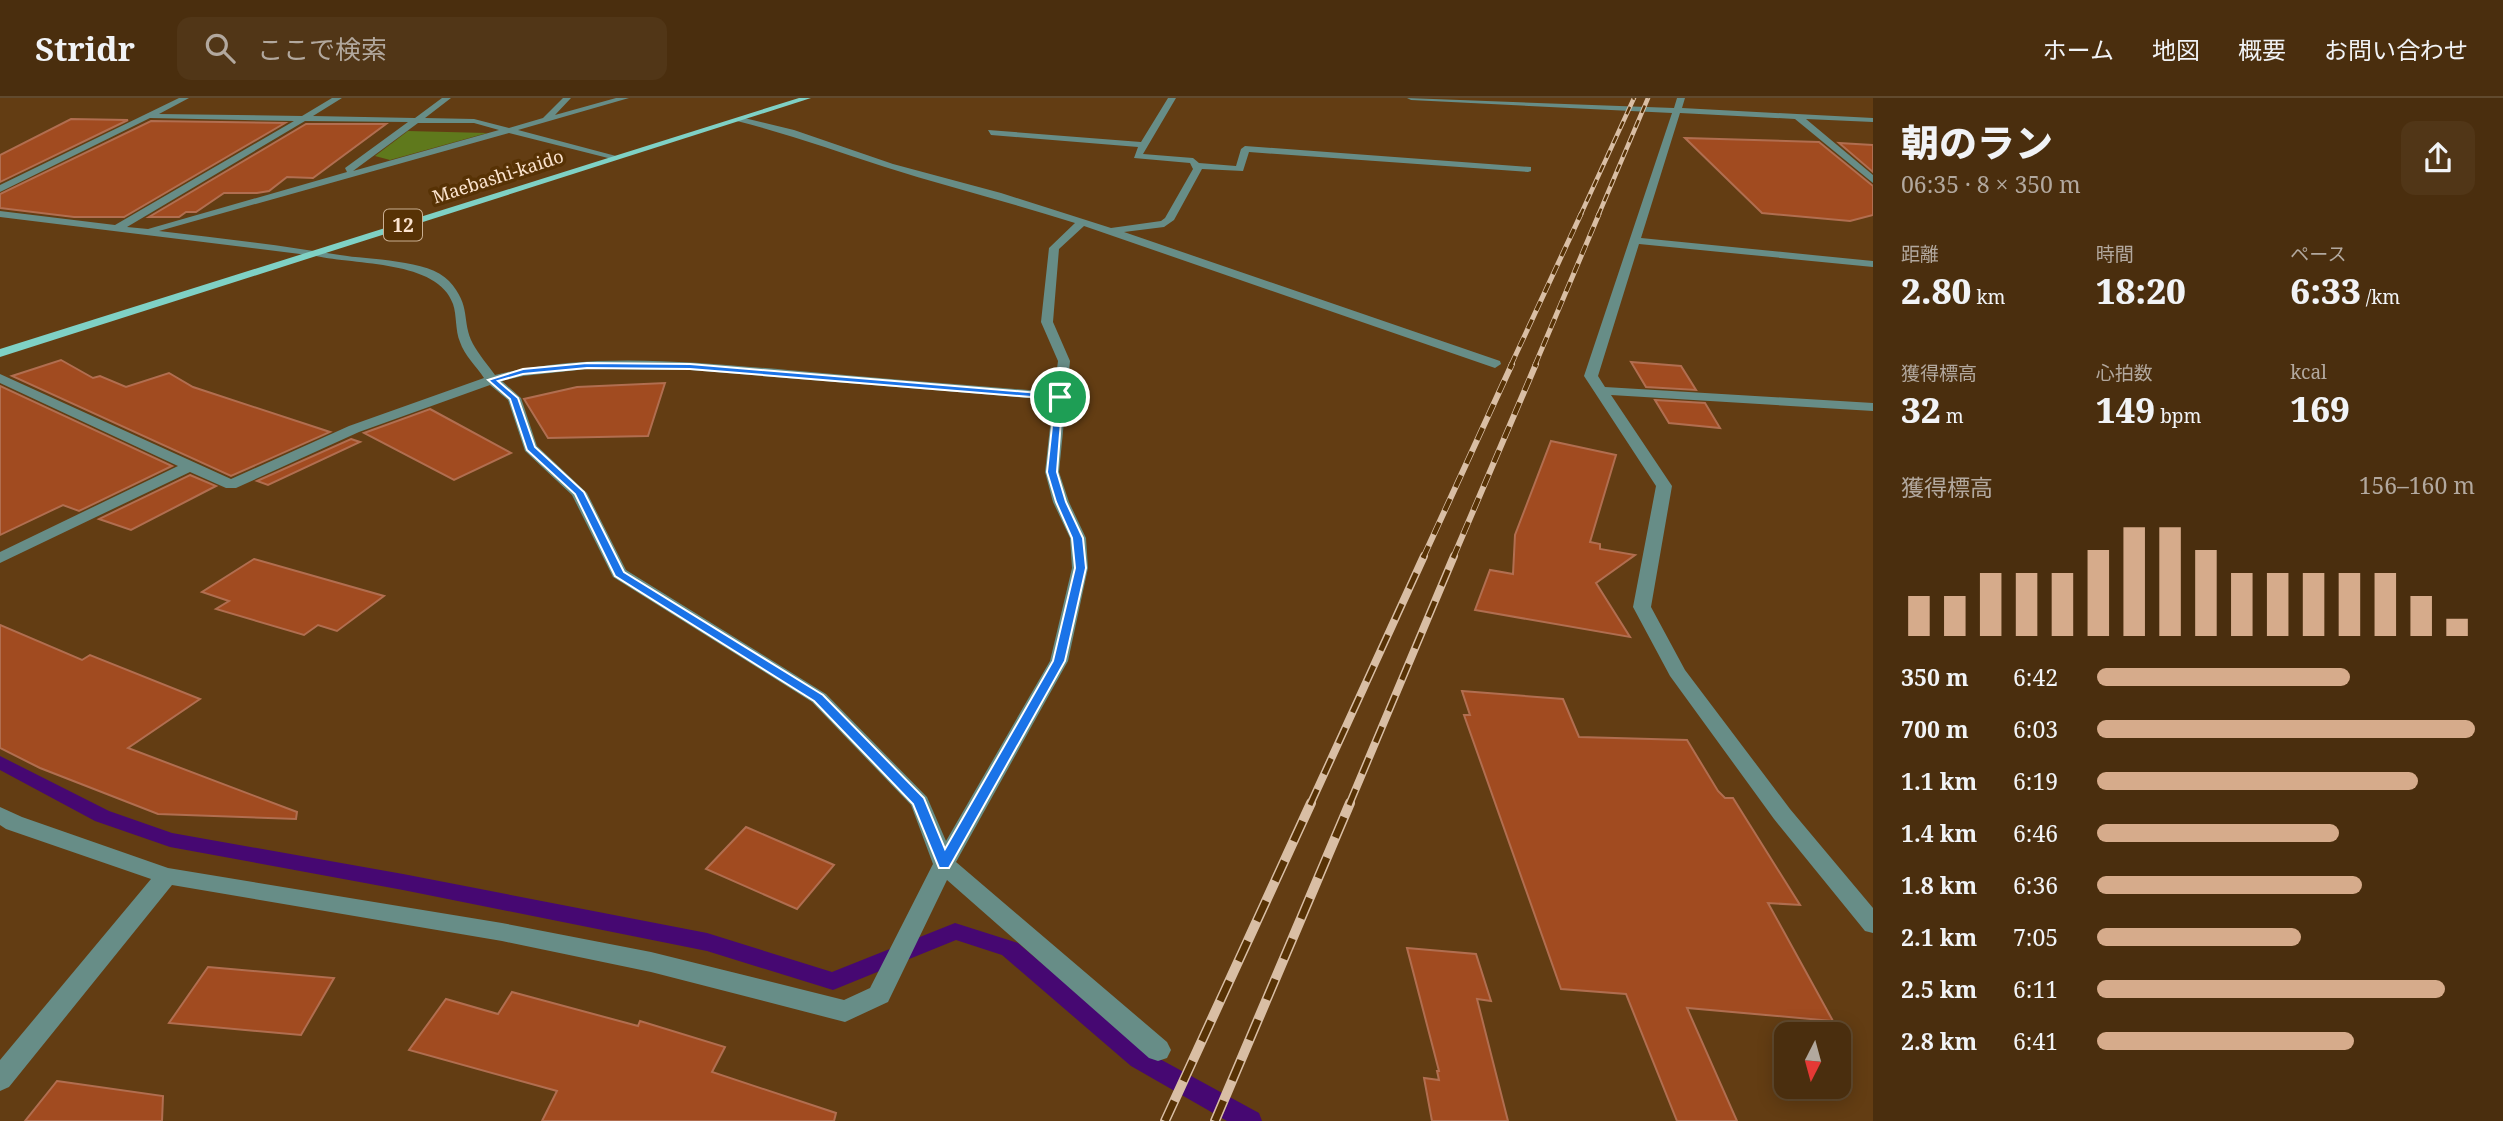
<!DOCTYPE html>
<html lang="ja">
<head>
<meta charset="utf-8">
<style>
  body { margin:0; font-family:"Noto Serif","Noto Sans JP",serif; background:#513617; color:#f1f3f6; height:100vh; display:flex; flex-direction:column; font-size:26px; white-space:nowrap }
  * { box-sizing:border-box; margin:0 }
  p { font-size:23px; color:#b2a89e }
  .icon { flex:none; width:38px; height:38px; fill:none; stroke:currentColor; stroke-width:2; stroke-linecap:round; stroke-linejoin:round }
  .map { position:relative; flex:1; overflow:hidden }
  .side { display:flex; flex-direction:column; background:#4a2e0e; width:630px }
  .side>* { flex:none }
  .needle { width:46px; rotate:186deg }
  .controls { position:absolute; left:1774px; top:924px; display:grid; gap:14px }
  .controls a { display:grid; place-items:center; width:77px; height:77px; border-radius:14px; background:#4a2e0e; box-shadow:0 4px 18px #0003,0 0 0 2px #614a2e; font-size:35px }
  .pin { position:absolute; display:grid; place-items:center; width:60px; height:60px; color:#fff; margin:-30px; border:4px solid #fff; border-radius:50%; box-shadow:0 2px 7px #0007 }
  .round { display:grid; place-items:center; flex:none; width:74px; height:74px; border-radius:14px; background:#513617 }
  .head { display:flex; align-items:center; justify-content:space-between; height:119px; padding:0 28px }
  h1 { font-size:38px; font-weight:800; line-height:52px }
  .metrics { display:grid; grid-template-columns:repeat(3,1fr); gap:10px; height:119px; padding:7px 28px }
  .metrics div { display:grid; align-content:center }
  .metrics b { font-size:35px; font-weight:800 }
  .metrics small { font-size:19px; font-weight:400 }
  .metrics p { font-size:19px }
  .chart { height:196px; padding:14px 28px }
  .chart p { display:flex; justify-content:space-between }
  .chart svg { width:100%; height:126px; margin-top:7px; stroke:#d6ab8b; stroke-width:6 }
  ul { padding:0 28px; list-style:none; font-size:23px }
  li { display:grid; grid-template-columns:112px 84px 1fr; align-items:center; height:52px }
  li i { height:18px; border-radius:9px; background:#d6ab8b }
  header { display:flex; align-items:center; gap:42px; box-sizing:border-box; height:98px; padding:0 35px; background:#4a2e0e; border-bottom:2px solid #614a2e }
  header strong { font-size:33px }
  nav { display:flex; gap:38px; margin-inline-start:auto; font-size:24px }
  .search { width:490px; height:63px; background:#513617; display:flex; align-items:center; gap:18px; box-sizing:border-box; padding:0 24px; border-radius:14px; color:#b2a89e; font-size:26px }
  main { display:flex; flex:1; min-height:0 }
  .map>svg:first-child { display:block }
  .green { fill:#5f791c }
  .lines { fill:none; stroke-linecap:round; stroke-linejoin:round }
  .stream { fill:#460872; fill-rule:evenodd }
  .building { fill:#a14b20; stroke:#b16e50; stroke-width:2 }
  .minor { fill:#678d87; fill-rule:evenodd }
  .major { fill:#7fd1c5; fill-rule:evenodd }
  .rail-far4-casing { stroke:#d9bea4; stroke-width:4.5 }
  .rail-far3-casing { stroke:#d9bea4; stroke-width:5 }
  .rail-far2-casing { stroke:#d9bea4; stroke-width:6 }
  .rail-far1-casing { stroke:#d9bea4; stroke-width:8 }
  .rail-casing { stroke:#d9bea4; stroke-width:10 }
  .rail-far4 { stroke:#573205; stroke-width:2.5; stroke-dasharray:8; stroke-linecap:butt }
  .rail-far3 { stroke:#573205; stroke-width:3.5; stroke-dasharray:10; stroke-linecap:butt }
  .rail-far2 { stroke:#573205; stroke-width:4.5; stroke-dasharray:13; stroke-linecap:butt }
  .rail-far1 { stroke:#573205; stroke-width:5; stroke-dasharray:17; stroke-linecap:butt }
  .rail { stroke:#573205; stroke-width:7; stroke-dasharray:22; stroke-linecap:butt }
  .route { fill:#1a73e8; stroke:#fff; stroke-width:2; fill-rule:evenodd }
  .labels { text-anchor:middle; stroke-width:7; stroke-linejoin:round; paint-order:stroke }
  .far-street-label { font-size:18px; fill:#fce4cf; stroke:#573205 }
  .shield { fill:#573205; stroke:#caaf92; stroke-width:2 }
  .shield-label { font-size:19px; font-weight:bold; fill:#fce4cf }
</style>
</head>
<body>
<header>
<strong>Stridr</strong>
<div class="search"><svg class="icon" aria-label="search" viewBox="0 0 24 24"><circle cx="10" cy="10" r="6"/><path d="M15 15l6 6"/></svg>ここで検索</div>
<nav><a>ホーム</a><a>地図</a><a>概要</a><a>お問い合わせ</a></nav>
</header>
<main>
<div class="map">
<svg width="1873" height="1023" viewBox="0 0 1873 1023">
  <rect width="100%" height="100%" fill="#633d13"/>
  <path class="green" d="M 408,33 L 487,35 L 390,62 L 375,58 Z"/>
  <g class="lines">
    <path class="stream" d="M 0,658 L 109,713 L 172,735 L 403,776 L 707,835 L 832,874 L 955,825 L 1018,845 L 1147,954 L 1259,1015 L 1262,1023 L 1227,1023 L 1131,968 L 1002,857 L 956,842 L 833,892 L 707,853 L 403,792 L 170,749 L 95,723 L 0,672 Z"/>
  </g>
  <g class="building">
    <path d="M 71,21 L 128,22 L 0,84 L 0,57 Z"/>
    <path d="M 151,23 L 285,25 L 124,119 L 74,119 L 0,110 L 0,96 Z"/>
    <path d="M 306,26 L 386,26 L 313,80 L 287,79 L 269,93 L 257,95 L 224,95 L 196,114 L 186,114 L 179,119 L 149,119 Z"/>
    <path d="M 1685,40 L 1819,44 L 1873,88 L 1873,117 L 1850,123 L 1762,115 Z"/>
    <path d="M 1839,45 L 1873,47 L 1873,74 Z"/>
    <path d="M 61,262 L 93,280 L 100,278 L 126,289 L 169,275 L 193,289 L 330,334 L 231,378 L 12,278 Z"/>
    <path d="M 1631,264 L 1681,268 L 1696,292 L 1646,289 Z"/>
    <path d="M 665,285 L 648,338 L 548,340 L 524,301 L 577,289 Z"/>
    <path d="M 0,288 L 172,368 L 79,413 L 63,407 L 0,437 Z"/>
    <path d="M 1655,302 L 1705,305 L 1720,330 L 1669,325 Z"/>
    <path d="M 430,311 L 511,355 L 454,382 L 364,335 Z"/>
    <path d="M 351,341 L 360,344 L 268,387 L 257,383 Z"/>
    <path d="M 1551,343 L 1616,357 L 1590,444 L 1600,446 L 1600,451 L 1635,457 L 1596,485 L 1630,539 L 1475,512 L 1490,472 L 1513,476 L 1515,437 Z"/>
    <path d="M 190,377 L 216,388 L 131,432 L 99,421 Z"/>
    <path d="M 254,461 L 384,498 L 337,533 L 318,527 L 304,537 L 216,511 L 229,503 L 202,494 Z"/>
    <path d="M 0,527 L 82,562 L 90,557 L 200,601 L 128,650 L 297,714 L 296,721 L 158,716 L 40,670 L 0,650 Z"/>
    <path d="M 1462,593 L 1563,601 L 1579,639 L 1687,642 L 1718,693 L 1725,700 L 1733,700 L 1800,807 L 1768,805 L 1833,923 L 1687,910 L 1737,1023 L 1677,1023 L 1626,896 L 1561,891 L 1464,617 L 1470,617 Z"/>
    <path d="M 746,729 L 834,767 L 797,811 L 706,771 Z"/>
    <path d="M 1407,850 L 1476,856 L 1491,903 L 1477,901 L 1508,1023 L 1432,1023 L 1424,980 L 1439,982 L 1437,973 L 1439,973 Z"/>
    <path d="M 208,869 L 334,880 L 301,937 L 169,925 Z"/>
    <path d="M 512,894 L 638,928 L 640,923 L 725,949 L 712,974 L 836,1015 L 834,1023 L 542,1023 L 557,993 L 409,952 L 446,901 L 498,916 Z"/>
    <path d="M 57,983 L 163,998 L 162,1023 L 25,1023 Z"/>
  </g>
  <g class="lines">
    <g class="minor">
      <path d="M 179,0 L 189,0 L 159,16 L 302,18 L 332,0 L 342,0 L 313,18 L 415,20 L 442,0 L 451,0 L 425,20 L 474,21 L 509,30 L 543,20 L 563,0 L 571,0 L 555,17 L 616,0 L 629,0 L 518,32 L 616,58 L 616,62 L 509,35 L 159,133 C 220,140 280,147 340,157 C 368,162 429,161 449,183 C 472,208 461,223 473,246 C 479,257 488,267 495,277 C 590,253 691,264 788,272 C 876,280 965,287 1054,294 L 1058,263 L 1041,224 L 1049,150 L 1075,125 C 1012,105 948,89 885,69 C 836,53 788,36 737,23 L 740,19 L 794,32 L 893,66 L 1001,95 L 1111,130 L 1161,123 L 1165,120 L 1193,71 L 1190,65 L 1134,60 L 1138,49 L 991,37 L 988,32 L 1141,44 L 1168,0 L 1176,0 L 1143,56 L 1193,60 L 1199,65 L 1236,68 L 1241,51 L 1245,48 L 1531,69 L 1531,73 L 1528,74 L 1249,54 L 1243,73 L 1202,71 L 1174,122 L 1164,129 L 1124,134 L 1500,263 L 1501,266 L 1495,270 L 1084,128 L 1059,151 L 1053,224 L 1070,263 L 1059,374 L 1069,404 L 1086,440 L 1088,470 L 1068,563 L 956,764 L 1167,944 L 1171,952 L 1167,960 L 1158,963 L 1149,960 L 947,782 L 888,904 L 845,924 L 651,874 L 502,843 L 172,787 L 9,989 L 0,993 L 0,962 L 151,781 L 6,731 L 0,727 L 0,709 L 22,719 L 168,770 L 502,825 L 651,854 L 844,902 L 870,890 L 933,766 L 911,707 L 812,604 L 613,479 L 572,397 L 525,353 L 508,302 L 490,287 L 359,334 L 236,390 L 226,390 L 190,374 L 0,465 L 0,454 L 178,368 L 0,285 L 0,276 L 231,381 L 349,328 L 484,280 C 477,269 464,257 460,244 C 455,232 457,218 453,206 C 438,162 355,167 316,158 L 0,119 L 0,113 L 115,127 L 294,23 L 150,20 L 0,94 L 0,87 ZM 305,23 L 408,24 L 345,70 L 347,74 L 148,131 L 127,129 ZM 418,25 L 474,25 L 499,32 L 353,73 ZM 587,271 L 690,272 L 1053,302 L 1045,374 L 1053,404 L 1070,440 L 1072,470 L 1050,563 L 946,743 L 927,699 L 826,596 L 626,472 L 587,395 L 537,348 L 521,300 L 502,283 L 523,278 Z"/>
      <path d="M 1407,0 L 1674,10 L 1677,0 L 1685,0 L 1682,10 L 1873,20 L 1873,24 L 1806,21 L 1873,77 L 1873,85 L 1795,21 L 1680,15 L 1641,140 L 1873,163 L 1873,169 L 1639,146 L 1598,278 L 1605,289 L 1873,305 L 1873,313 L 1611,297 L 1672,388 L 1651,509 L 1685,572 L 1790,711 L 1873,810 L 1873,835 L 1865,833 L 1774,721 L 1670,578 L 1633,509 L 1656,388 L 1584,278 L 1672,15 L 1411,2 Z"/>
    </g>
    <path class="major" d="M 799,0 L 811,0 L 0,259 L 0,251 Z"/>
    <g class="rail-far4-casing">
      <g id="rail-far4">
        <path d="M 1580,118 L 1634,0"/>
        <path d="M 1598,118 L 1648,0"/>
      </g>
    </g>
    <g class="rail-far3-casing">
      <g id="rail-far3">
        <path d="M 1511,267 L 1581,116"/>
        <path d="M 1535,267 L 1599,116"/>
      </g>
    </g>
    <g class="rail-far2-casing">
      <g id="rail-far2">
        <path d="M 1423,460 L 1512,266"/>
        <path d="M 1453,460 L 1536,266"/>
      </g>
    </g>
    <g class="rail-far1-casing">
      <g id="rail-far1">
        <path d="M 1310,707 L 1424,458"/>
        <path d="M 1349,707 L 1454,458"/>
      </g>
    </g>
    <g class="rail-casing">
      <g id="rail">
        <path d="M 1165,1023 L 1311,705"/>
        <path d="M 1215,1023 L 1350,705"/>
      </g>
    </g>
    <use href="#rail-far4" class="rail-far4"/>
    <use href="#rail-far3" class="rail-far3"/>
    <use href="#rail-far2" class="rail-far2"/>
    <use href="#rail-far1" class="rail-far1"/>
    <use href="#rail" class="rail"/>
  </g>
  <path class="route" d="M 587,265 L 690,266 L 1063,297 L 1057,374 L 1066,404 L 1083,440 L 1086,470 L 1065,563 L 949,770 L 939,770 L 913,706 L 814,603 L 615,478 L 575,396 L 527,352 L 510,301 L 488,282 L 523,271 ZM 587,270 L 690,271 L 1055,301 L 1047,374 L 1056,404 L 1072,440 L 1075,470 L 1053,563 L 945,751 L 924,700 L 823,597 L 624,474 L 584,394 L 535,349 L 518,300 L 498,283 L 523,276 Z"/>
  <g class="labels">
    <g class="far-street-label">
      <text transform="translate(498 79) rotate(-18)" y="6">Maebashi-kaido</text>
    </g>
    <rect class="shield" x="384" y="111.5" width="38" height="31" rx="5"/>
    <g class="shield-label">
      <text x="403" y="134">12</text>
    </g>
  </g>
</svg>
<div class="controls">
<a><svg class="needle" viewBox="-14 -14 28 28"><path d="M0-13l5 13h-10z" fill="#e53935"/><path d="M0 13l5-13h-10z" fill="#b2a89e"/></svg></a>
</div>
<div class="pin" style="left:1060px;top:299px;background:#1e9e55"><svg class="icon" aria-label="arrive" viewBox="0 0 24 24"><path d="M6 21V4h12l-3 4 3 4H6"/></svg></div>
</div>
<section class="side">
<div class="head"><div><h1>朝のラン</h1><p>06:35 · 8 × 350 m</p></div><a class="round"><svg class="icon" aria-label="share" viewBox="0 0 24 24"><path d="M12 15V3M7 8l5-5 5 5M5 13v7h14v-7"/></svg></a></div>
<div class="metrics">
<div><p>距離</p><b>2.80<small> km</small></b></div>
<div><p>時間</p><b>18:20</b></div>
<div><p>ペース</p><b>6:33<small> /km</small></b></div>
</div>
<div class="metrics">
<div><p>獲得標高</p><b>32<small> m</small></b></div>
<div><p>心拍数</p><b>149<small> bpm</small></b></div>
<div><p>kcal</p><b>169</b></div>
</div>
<div class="chart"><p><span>獲得標高</span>156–160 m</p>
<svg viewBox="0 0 160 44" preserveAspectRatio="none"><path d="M5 44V30M15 44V30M25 44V22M35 44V22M45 44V22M55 44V14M65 44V6M75 44V6M85 44V14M95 44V22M105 44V22M115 44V22M125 44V22M135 44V22M145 44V30M155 44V38"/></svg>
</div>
<ul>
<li><b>350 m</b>6:42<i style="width:67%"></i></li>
<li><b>700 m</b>6:03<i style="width:100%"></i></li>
<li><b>1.1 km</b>6:19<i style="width:85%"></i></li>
<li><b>1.4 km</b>6:46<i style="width:64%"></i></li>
<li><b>1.8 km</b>6:36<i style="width:70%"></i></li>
<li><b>2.1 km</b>7:05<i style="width:54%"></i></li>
<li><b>2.5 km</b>6:11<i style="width:92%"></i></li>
<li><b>2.8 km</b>6:41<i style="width:68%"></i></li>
</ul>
</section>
</main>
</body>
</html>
